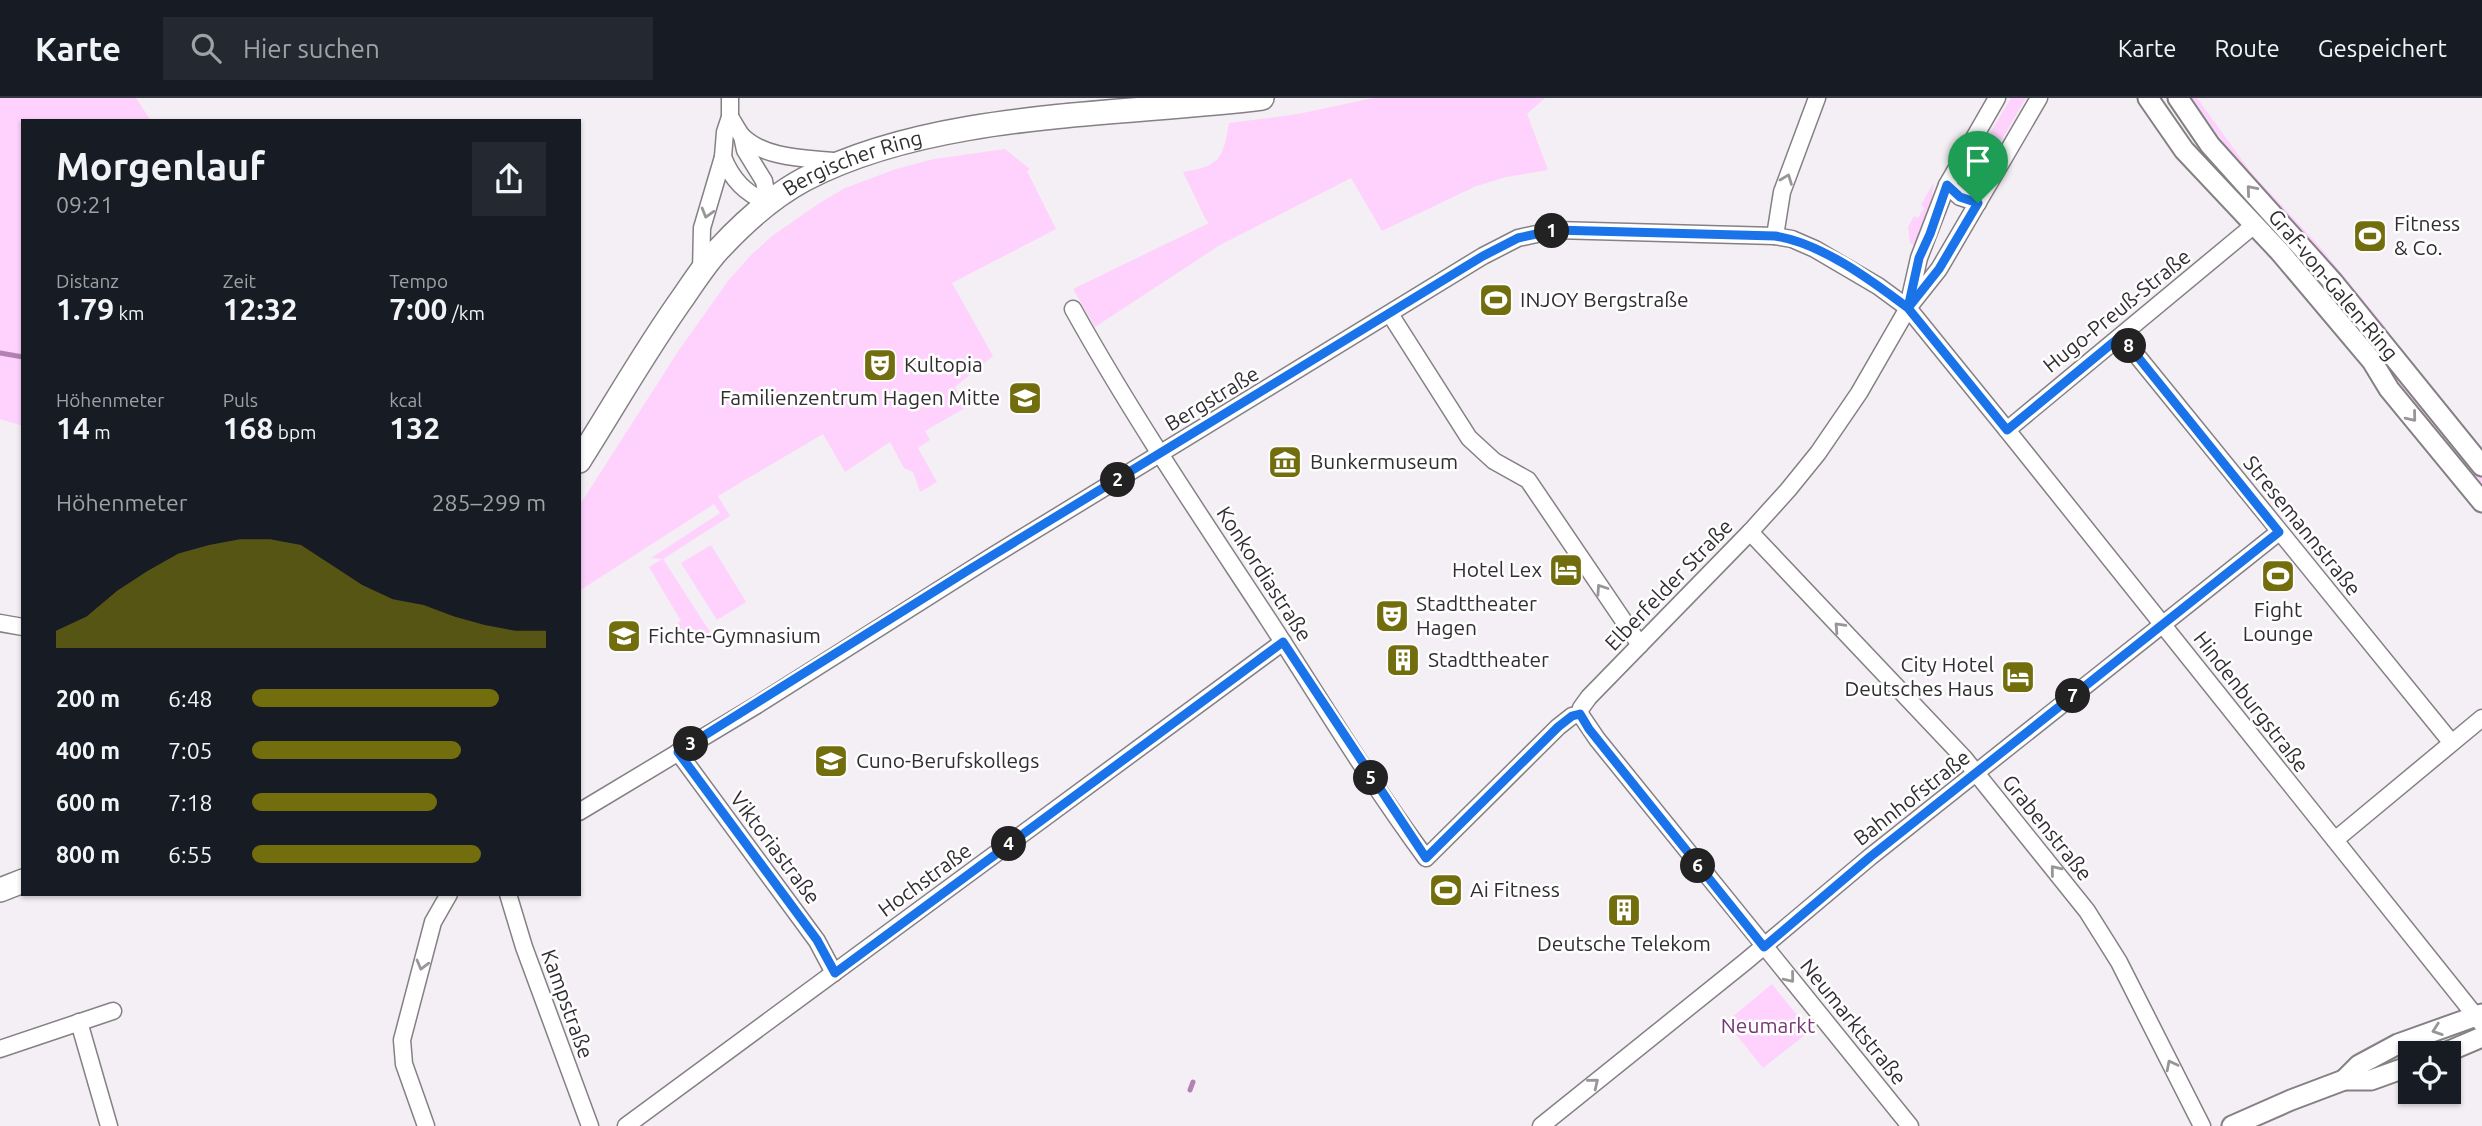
<!DOCTYPE html>
<html lang="de">
<head>
<meta charset="utf-8">
<style>
  body { margin:0; font-family:Ubuntu,sans-serif; background:#242831; color:#f1f3f6; height:100vh; display:flex; flex-direction:column; font-size:26px; white-space:nowrap }
  * { box-sizing:border-box; margin:0 }
  p { font-size:23px; color:#9ea1a6 }
  .icon { flex:none; width:38px; height:38px; fill:none; stroke:currentColor; stroke-width:2; stroke-linecap:round; stroke-linejoin:round }
  .map { position:relative; flex:1; overflow:hidden }
  .panel { position:absolute; left:21px; top:21px; width:560px; height:777px; display:flex; flex-direction:column; background:#171b24; border-radius:0px; box-shadow:0 2px 5px #0004 }
  .panel>* { flex:none }
  .tools { position:absolute; left:2398px; top:943px; display:grid; gap:14px }
  .tools a { display:grid; place-items:center; width:63px; height:63px; border-radius:0px; background:#171b24; box-shadow:0 2px 5px #0004; font-size:35px }
  .pin { position:absolute; display:grid; place-items:center; width:60px; height:60px; color:#fff; margin:-72px -30px; border-radius:50% 50% 50% 0; rotate:-45deg; box-shadow:0 0 7px #0007 }
  .pin .icon { rotate:45deg }
  .km { position:absolute; width:35px; height:35px; margin:-18px; border-radius:50%; background:#222; color:#fff; font-size:19px; line-height:35px; text-align:center }
  .round { display:grid; place-items:center; flex:none; width:74px; height:74px; border-radius:0px; background:#242831 }
  .headline { display:flex; align-items:center; justify-content:space-between; height:119px; padding:0 35px }
  h1 { font-size:38px; font-weight:700; line-height:52px }
  .figures { display:grid; grid-template-columns:repeat(3,1fr); gap:10px; height:119px; padding:7px 35px }
  .figures div { display:grid; align-content:center }
  .figures b { font-size:30px; font-weight:700 }
  .figures small { font-size:19px; font-weight:400 }
  .figures p { font-size:19px }
  .chart { height:196px; padding:14px 35px }
  .chart p { display:flex; justify-content:space-between }
  .chart svg { width:100%; height:126px; margin-top:7px; fill:#726e0d; opacity:.7 }
  ul { padding:0 35px; list-style:none; font-size:23px }
  li { display:grid; grid-template-columns:112px 84px 1fr; align-items:center; height:52px }
  li i { height:18px; border-radius:9px; background:#726e0d }
  header { display:flex; align-items:center; gap:42px; box-sizing:border-box; height:98px; padding:0 35px; background:#171b24; border-bottom:2px solid #363941 }
  header strong { font-size:33px }
  nav { display:flex; gap:38px; margin-inline-start:auto; font-size:24px }
  .search { width:490px; height:63px; background:#242831; display:flex; align-items:center; gap:18px; box-sizing:border-box; padding:0 24px; border-radius:0px; color:#9ea1a6; font-size:26px }
  .map>svg:first-child { display:block }
  .green { fill:#fed2fd }
  .lines { fill:none; stroke-linecap:round; stroke-linejoin:round }
  .stream { stroke:#b382b2; stroke-width:5 }
  .minor-casing { stroke:#848084; stroke-width:19 }
  .tertiary-casing { stroke:#848084; stroke-width:23 }
  .secondary-casing { stroke:#848084; stroke-width:26 }
  .minor { stroke:#fff; stroke-width:16 }
  .tertiary { stroke:#fff; stroke-width:19 }
  .secondary { stroke:#fff; stroke-width:23 }
  .oneway { stroke:#989698 }
  .route-casing { stroke:#fff; stroke-width:14 }
  .route { stroke:#1a73e8; stroke-width:9 }
  .labels { text-anchor:middle; stroke-width:5; stroke-linejoin:round; paint-order:stroke }
  .street-label { font-size:21px; fill:#302e30; stroke:#fffeff }
  .poi-label { font-size:21px; fill:#302e30; stroke:#fffeff; text-anchor:start }
  .park-label { font-size:21px; fill:#753876; stroke:#fffeff }
</style>
</head>
<body>
<header>
<strong>Karte</strong>
<div class="search"><svg class="icon" aria-label="search" viewBox="0 0 24 24"><circle cx="10" cy="10" r="6"/><path d="M15 15l6 6"/></svg>Hier suchen</div>
<nav><a>Karte</a><a>Route</a><a>Gespeichert</a></nav>
</header>
<div class="map">
<svg width="2482" height="1028" viewBox="0 0 2482 1028">
  <rect width="100%" height="100%" fill="#f4eff4"/>
  <g class="green">
    <path d="M 0,0 L 136,0 L 151,23 L 23,23 L 23,328 L 0,321 Z"/>
    <path d="M 1373,0 L 1545,0 L 1527,16 L 1548,72 L 1506,79 L 1474,89 L 1382,133 L 1351,80 L 1220,147 L 1095,229 L 1073,191 L 1209,125 L 1205,120 L 1183,74 C 1219,68 1223,62 1229,25 L 1298,16 Z"/>
    <path d="M 2011,0 L 2026,0 L 1973,91 L 1969,92 L 1963,89 L 1961,84 Z"/>
    <path d="M 2192,0 L 2197,0 L 2250,73 L 2320,149 L 2387,231 L 2380,229 L 2232,57 Z"/>
    <path d="M 1005,51 L 1030,71 L 1027,73 L 1056,131 L 952,185 L 993,258 L 955,289 L 965,310 L 925,333 L 930,342 L 918,350 L 937,384 L 920,394 L 913,374 L 904,370 L 890,344 L 845,374 L 823,336 L 718,398 L 730,418 L 663,461 L 710,534 L 692,545 L 682,530 L 680,531 L 677,526 L 681,523 L 649,469 L 662,461 L 651,460 L 720,415 L 714,406 L 579,493 L 579,408 L 679,252 L 728,183 L 751,157 L 772,138 L 818,106 L 845,90 L 896,71 L 934,61 Z"/>
    <path d="M 1934,84 L 1930,114 L 1914,147 L 1910,145 L 1908,129 L 1914,118 L 1918,120 L 1924,110 L 1921,107 Z"/>
    <path d="M 2391,269 L 2482,380 L 2482,392 L 2387,273 Z"/>
    <path d="M 711,447 L 746,504 L 717,522 L 681,465 Z"/>
    <path d="M 1772,886 L 1810,933 L 1763,970 L 1726,924 Z"/>
  </g>
  <g class="lines">
    <g class="stream">
      <path d="M 0,255 L 23,259"/>
      <path d="M 1190,992 L 1193,984"/>
    </g>
    <g class="minor-casing">
      <g id="minor">
        <path d="M 730,19 C 734,25 738,33 742,38 C 766,62 811,60 841,64"/>
        <path d="M 742,38 L 745,52 L 764,83 L 768,105"/>
        <path d="M 723,59 C 732,82 745,95 768,105"/>
        <path d="M 1947,87 L 1960,99 L 1978,105"/>
        <path d="M 1775,138 L 1782,94 L 1817,0"/>
        <path d="M 701,174 L 702,130 L 723,59 L 725,34 L 730,19 L 730,0"/>
        <path d="M 1909,204 L 1919,160 L 1947,87 L 1997,0"/>
        <path d="M 1073,211 C 1132,317 1201,419 1268,521 C 1320,601 1369,683 1426,760 L 1558,629 L 1572,618 L 1580,616"/>
        <path d="M 1390,216 L 1469,340 L 1494,363 L 1528,382 L 1640,547"/>
        <path d="M 2121,238 L 2451,644"/>
        <path d="M 2007,332 L 2253,128"/>
        <path d="M 1750,434 L 1964,660 L 2087,813 L 2119,864 L 2202,1028"/>
        <path d="M 0,525 L 23,529"/>
        <path d="M 1580,616 L 1581,610 L 1589,599 L 1750,434 L 1788,392 L 1818,355 L 1859,295 L 1908,210 L 1939,171 L 2039,0"/>
        <path d="M 1580,616 L 1597,641 L 1910,1028"/>
        <path d="M 678,654 L 817,843 L 834,875"/>
        <path d="M 579,714 L 757,607 L 991,459 L 1483,158 L 1518,140 L 1555,132 L 1775,138 L 1792,141 L 1815,151 L 1878,188 L 1908,210 L 2007,332 L 2482,926"/>
        <path d="M 2335,742 L 2482,620"/>
        <path d="M 508,796 L 524,849 L 590,1028"/>
        <path d="M 79,924 L 109,1028"/>
        <path d="M 0,951 L 113,913"/>
        <path d="M 426,1028 L 404,966 L 402,942 L 433,824 L 449,796"/>
        <path d="M 626,1028 L 1283,544"/>
        <path d="M 1541,1028 L 1745,864 L 1870,759 L 2279,434"/>
      </g>
    </g>
    <g class="tertiary-casing">
      <g id="tertiary">
        <path d="M 2148,0 L 2184,52 L 2280,154 L 2372,263 L 2389,291 L 2482,404"/>
        <path d="M 2178,0 L 2210,47 L 2333,184 L 2482,368"/>
        <path d="M 2442,956 L 2482,939"/>
        <path d="M 2344,982 L 2359,967 L 2398,946 L 2482,916"/>
        <path d="M 2232,1028 L 2291,1002 L 2344,982 L 2371,982 L 2410,968"/>
      </g>
    </g>
    <g class="secondary-casing">
      <g id="secondary">
        <path id="s1" d="M 579,363 C 614,308 646,251 684,198 C 695,182 706,165 719,151 C 744,124 773,98 805,81 C 936,13 1117,18 1262,0"/>
        <path d="M 0,792 L 23,783"/>
      </g>
    </g>
    <use href="#minor" class="minor"/>
    <use href="#tertiary" class="tertiary"/>
    <use href="#secondary" class="secondary"/>
  </g>
  <defs><path id="oneway-chevron" d="M-2-3.5L2.5 0L-2 3.5" fill="none" stroke-width="1.6" stroke-linecap="round" stroke-linejoin="round" transform="scale(1.75)"/></defs>
  <g class="oneway">
    <use href="#oneway-chevron" transform="translate(1787 81) rotate(-69)"/>
    <use href="#oneway-chevron" transform="translate(2251 92) rotate(-131)"/>
    <use href="#oneway-chevron" transform="translate(707 115) rotate(106)"/>
    <use href="#oneway-chevron" transform="translate(2412 319) rotate(51)"/>
    <use href="#oneway-chevron" transform="translate(1601 491) rotate(-124)"/>
    <use href="#oneway-chevron" transform="translate(1839 529) rotate(-133)"/>
    <use href="#oneway-chevron" transform="translate(2055 772) rotate(-129)"/>
    <use href="#oneway-chevron" transform="translate(422 867) rotate(105)"/>
    <use href="#oneway-chevron" transform="translate(1790 880) rotate(51)"/>
    <use href="#oneway-chevron" transform="translate(2437 932) rotate(161)"/>
    <use href="#oneway-chevron" transform="translate(2171 967) rotate(-117)"/>
    <use href="#oneway-chevron" transform="translate(1594 985) rotate(-39)"/>
  </g>
  <g class="lines">
    <g class="route-casing">
      <path id="route" d="M 1978,105 L 1939,171 L 1908,210 C 1871,182 1821,145 1775,138 L 1555,132 L 1518,140 L 1483,158 L 967,473 L 678,654 L 817,842 L 835,875 L 1283,544 L 1426,760 L 1558,629 L 1572,618 L 1580,616 L 1589,631 L 1764,849 L 1870,759 L 2279,434 L 2121,238 L 2007,332 L 1908,210 L 1919,160 L 1930,136 L 1947,87 L 1960,99 L 1978,105"/>
    </g>
    <use href="#route" class="route"/>
  </g>
  <defs>
    <g id="stadium-square" transform="scale(1.75)"><rect x="-9" y="-9" width="18" height="18" rx="4" fill="#726e0d" stroke="#fffeff"/><path d="M0-5a6.5 5 0 1 0 0 10a6.5 5 0 1 0 0-10ZM-3.5-1.8h7v3.6h-7Z" fill="#fff"/></g>
    <g id="theatre-square" transform="scale(1.75)"><rect x="-9" y="-9" width="18" height="18" rx="4" fill="#726e0d" stroke="#fffeff"/><path d="M-5-5.5Q0-4 5-5.5V0Q5 5 0 6Q-5 5-5 0ZM-3.3-2.5H-1v1.5H-3.3ZM1-2.5H3.3v1.5H1ZM-2.8 1Q0 5.5 2.8 1Z" fill="#fff"/></g>
    <g id="school-square" transform="scale(1.75)"><rect x="-9" y="-9" width="18" height="18" rx="4" fill="#726e0d" stroke="#fffeff"/><path d="M0-5L7-2L0 1L-7-2ZM-4 1L0 2.5L4 1V4Q0 6-4 4Z" fill="#fff"/></g>
    <g id="museum-square" transform="scale(1.75)"><rect x="-9" y="-9" width="18" height="18" rx="4" fill="#726e0d" stroke="#fffeff"/><path d="M0-6L6-3V-2H-6V-3ZM-5-1h2V3h-2ZM-1-1h2V3h-2ZM3-1h2V3H3ZM-6 4H6V6H-6Z" fill="#fff"/></g>
    <g id="hotel-square" transform="scale(1.75)"><rect x="-9" y="-9" width="18" height="18" rx="4" fill="#726e0d" stroke="#fffeff"/><path d="M-6-4.5h1.5V1H6V5H4.5V3h-9V5H-6ZM-4 0a1.8 1.8 0 1 1 3.6 0ZM.5 0V-2.5h3Q6-2.5 6 0Z" fill="#fff"/></g>
    <g id="building-square" transform="scale(1.75)"><rect x="-9" y="-9" width="18" height="18" rx="4" fill="#726e0d" stroke="#fffeff"/><path d="M-4-6H4V6H1V3H-1V6H-4ZM-2.5-4.3h1.7v1.8h-1.7ZM.8-4.3h1.7v1.8H.8ZM-2.5-1h1.7V.8h-1.7ZM.8-1h1.7V.8H.8Z" fill="#fff"/></g>
  </defs>
  <g fill-rule="evenodd">
    <use href="#stadium-square" x="2370" y="138"/>
    <use href="#stadium-square" x="1496" y="202"/>
    <use href="#theatre-square" x="880" y="267"/>
    <use href="#school-square" x="1025" y="300"/>
    <use href="#museum-square" x="1285" y="364"/>
    <use href="#hotel-square" x="1566" y="472"/>
    <use href="#stadium-square" x="2278" y="478"/>
    <use href="#theatre-square" x="1392" y="518"/>
    <use href="#school-square" x="624" y="538"/>
    <use href="#building-square" x="1403" y="562"/>
    <use href="#hotel-square" x="2018" y="579"/>
    <use href="#school-square" x="831" y="663"/>
    <use href="#stadium-square" x="1446" y="792"/>
    <use href="#building-square" x="1624" y="812"/>
  </g>
  <g class="labels">
    <g class="street-label">
      <text dy="7" stroke="none"><textPath href="#s1" startOffset="416">Bergischer Ring</textPath></text>
      <text transform="translate(2333 187) rotate(50)" y="7">Graf-von-Galen-Ring</text>
      <text transform="translate(2117 213) rotate(-39)" y="7">Hugo-Preuß-Straße</text>
      <text transform="translate(1212 301) rotate(-31)" y="7">Bergstraße</text>
      <text transform="translate(2302 428) rotate(51)" y="7">Stresemannstraße</text>
      <text transform="translate(1264 476) rotate(57)" y="7">Konkordiastraße</text>
      <text transform="translate(1669 487) rotate(-46)" y="7">Elberfelder Straße</text>
      <text transform="translate(2251 604) rotate(52)" y="7">Hindenburgstraße</text>
      <text transform="translate(1912 700) rotate(-38)" y="7">Bahnhofstraße</text>
      <text transform="translate(2047 730) rotate(51)" y="7">Grabenstraße</text>
      <text transform="translate(775 750) rotate(53)" y="7">Viktoriastraße</text>
      <text transform="translate(925 782) rotate(-36)" y="7">Hochstraße</text>
      <text transform="translate(567 906) rotate(70)" y="7">Kampstraße</text>
      <text transform="translate(1853 924) rotate(51)" y="7">Neumarktstraße</text>
    </g>
    <g class="poi-label">
      <text x="2394" y="133">Fitness<tspan x="2394" dy="24">&amp; Co.</tspan></text>
      <text x="1520" y="209">INJOY Bergstraße</text>
      <text x="904" y="274">Kultopia</text>
      <text x="1000" y="307" text-anchor="end">Familienzentrum Hagen Mitte</text>
      <text x="1310" y="371">Bunkermuseum</text>
      <text x="1542" y="479" text-anchor="end">Hotel Lex</text>
      <text x="1416" y="513">Stadttheater<tspan x="1416" dy="24">Hagen</tspan></text>
      <text x="2278" y="519" text-anchor="middle">Fight<tspan x="2278" dy="24">Lounge</tspan></text>
      <text x="648" y="545">Fichte-Gymnasium</text>
      <text x="1428" y="569">Stadttheater</text>
      <text x="1994" y="574" text-anchor="end">City Hotel<tspan x="1994" dy="24">Deutsches Haus</tspan></text>
      <text x="856" y="670">Cuno-Berufskollegs</text>
      <text x="1470" y="799">Ai Fitness</text>
      <text x="1624" y="853" text-anchor="middle">Deutsche Telekom</text>
    </g>
    <g class="park-label">
      <text x="1768" y="935">Neumarkt</text>
    </g>
  </g>
</svg>
<div class="tools">
<a><svg class="icon" aria-label="locate" viewBox="0 0 24 24"><circle cx="12" cy="12" r="6"/><path d="M12 2v4M12 18v4M2 12h4M18 12h4"/></svg></a>
</div>
<div class="pin" style="left:1978px;top:105px;background:#1e9e55"><svg class="icon" aria-label="arrive" viewBox="0 0 24 24"><path d="M6 21V4h12l-3 4 3 4H6"/></svg></div>
<b class="km" style="left:1552px;top:133px">1</b>
<b class="km" style="left:1118px;top:382px">2</b>
<b class="km" style="left:691px;top:646px">3</b>
<b class="km" style="left:1009px;top:746px">4</b>
<b class="km" style="left:1371px;top:680px">5</b>
<b class="km" style="left:1698px;top:768px">6</b>
<b class="km" style="left:2073px;top:598px">7</b>
<b class="km" style="left:2129px;top:248px">8</b>
<section class="panel">
<div class="headline"><div><h1>Morgenlauf</h1><p>09:21</p></div><a class="round"><svg class="icon" aria-label="share" viewBox="0 0 24 24"><path d="M12 15V3M7 8l5-5 5 5M5 13v7h14v-7"/></svg></a></div>
<div class="figures">
<div><p>Distanz</p><b>1.79<small> km</small></b></div>
<div><p>Zeit</p><b>12:32</b></div>
<div><p>Tempo</p><b>7:00<small> /km</small></b></div>
</div>
<div class="figures">
<div><p>Höhenmeter</p><b>14<small> m</small></b></div>
<div><p>Puls</p><b>168<small> bpm</small></b></div>
<div><p>kcal</p><b>132</b></div>
</div>
<div class="chart"><p><span>Höhenmeter</span>285–299 m</p>
<svg viewBox="0 0 160 44" preserveAspectRatio="none"><path d="M0 44V38L10 33L20 24L30 17L40 11L50 8L60 6L70 6L80 8L90 15L100 22L110 27L120 29L130 33L140 36L150 38L160 38V44z"/></svg>
</div>
<ul>
<li><b>200 m</b>6:48<i style="width:84%"></i></li>
<li><b>400 m</b>7:05<i style="width:71%"></i></li>
<li><b>600 m</b>7:18<i style="width:63%"></i></li>
<li><b>800 m</b>6:55<i style="width:78%"></i></li>
</ul>
</section>
</div>
</body>
</html>
